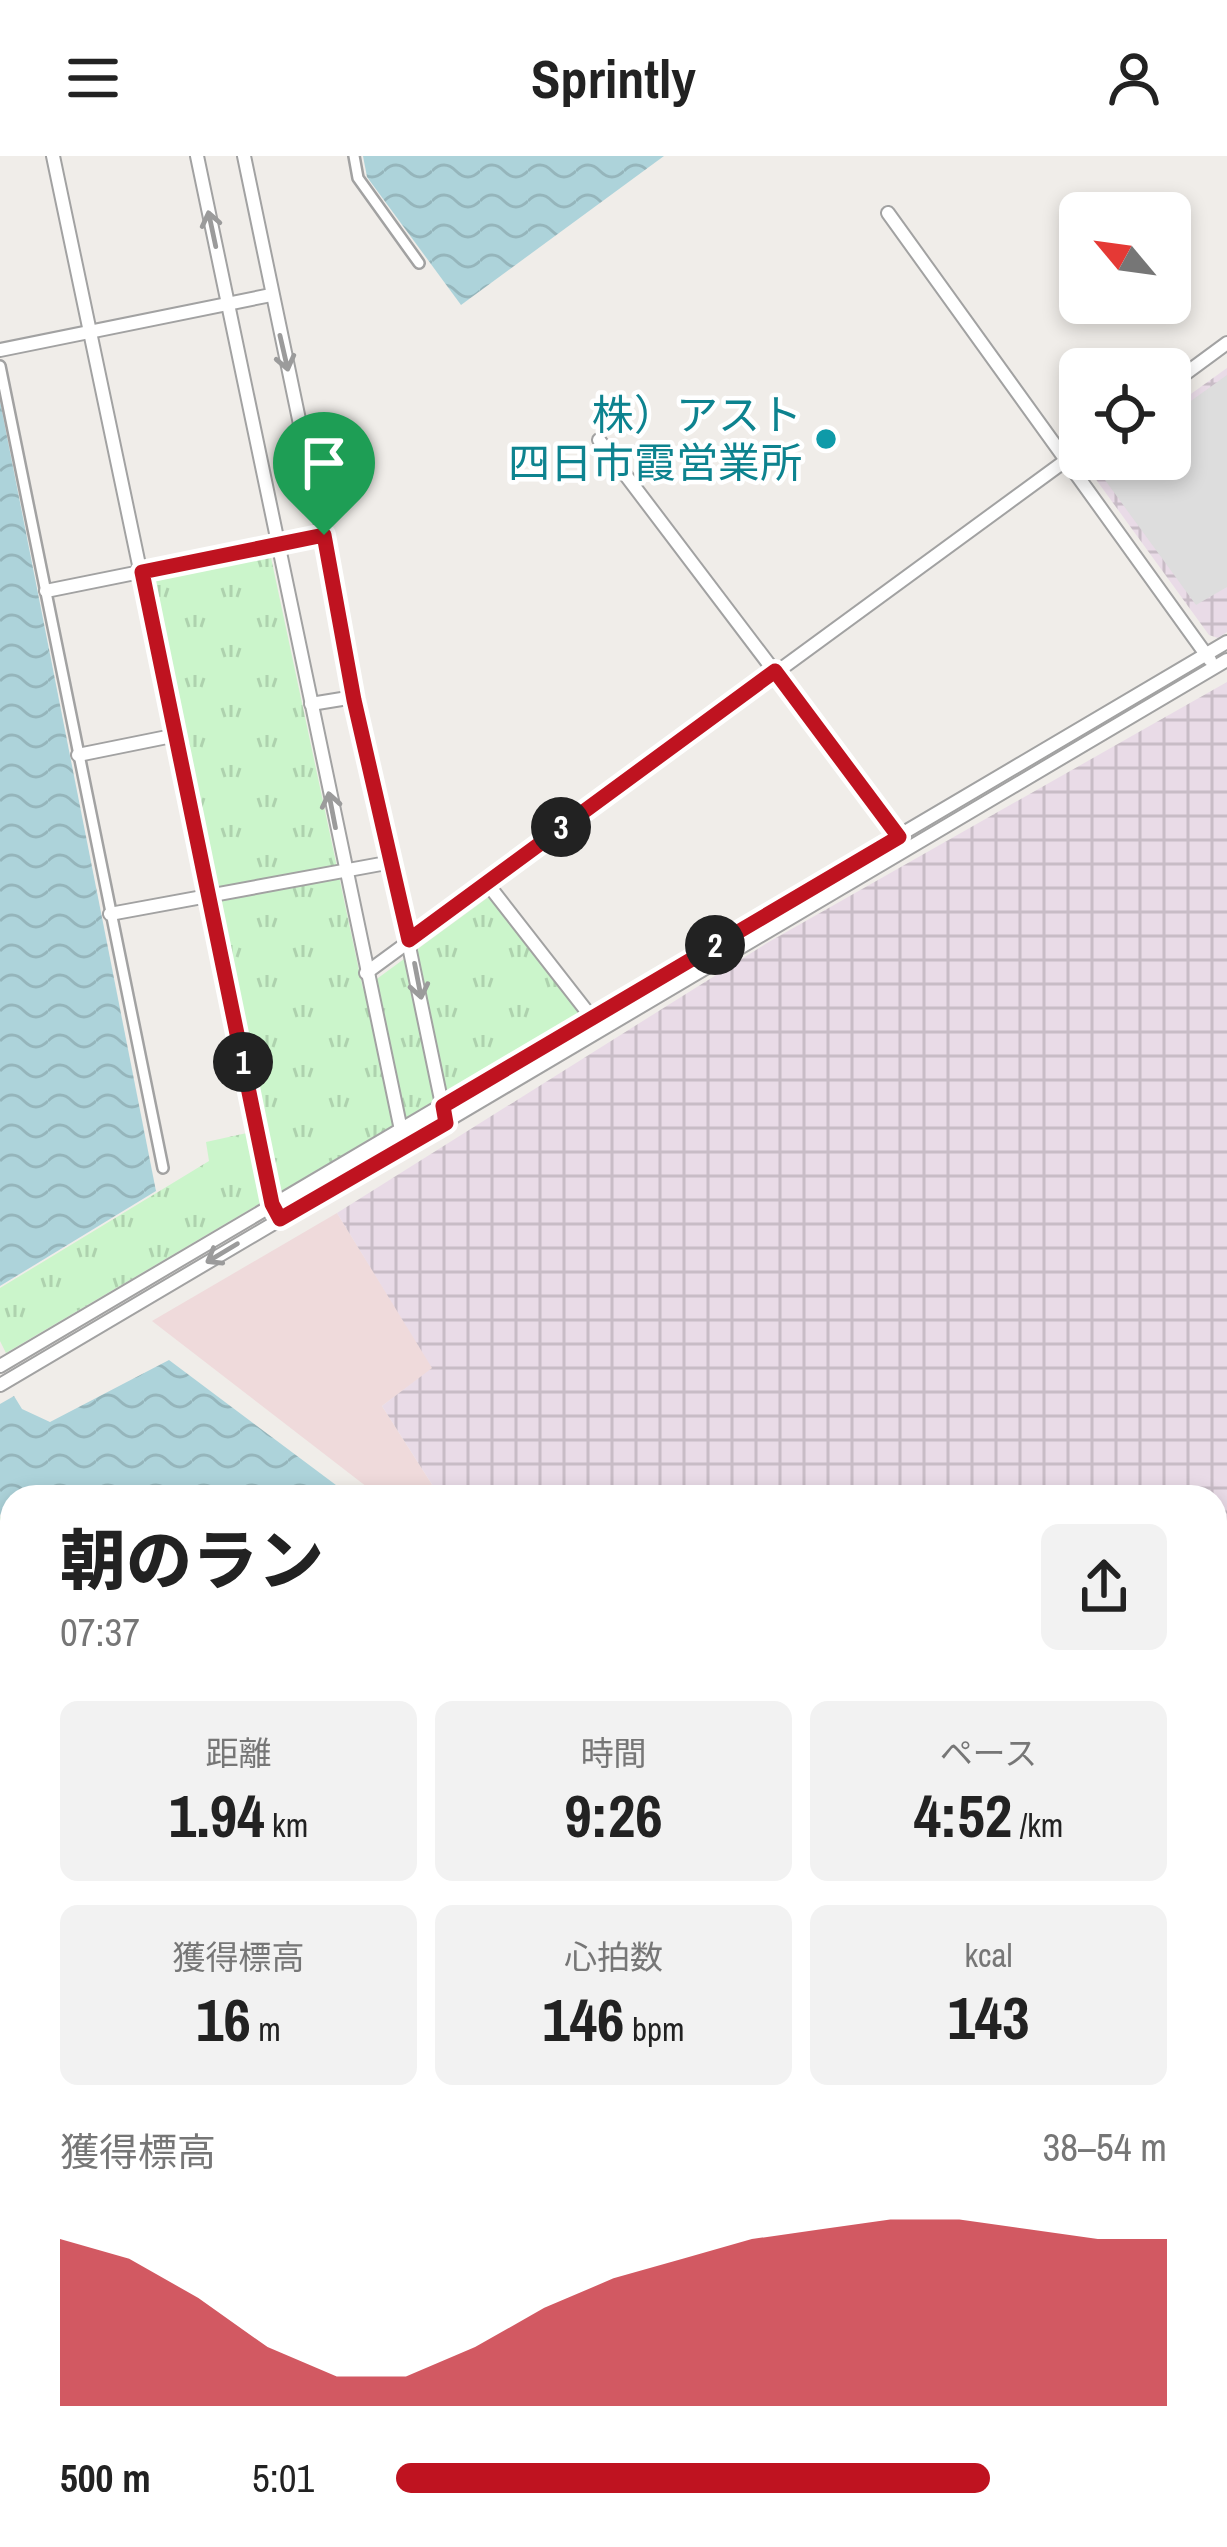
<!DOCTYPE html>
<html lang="ja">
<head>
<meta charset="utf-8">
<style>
  body { margin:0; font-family:"Archivo Narrow","Noto Sans JP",sans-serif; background:#f2f2f2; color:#222; height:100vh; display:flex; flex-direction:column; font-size:45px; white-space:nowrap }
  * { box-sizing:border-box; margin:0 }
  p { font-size:39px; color:#767676 }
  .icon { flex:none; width:66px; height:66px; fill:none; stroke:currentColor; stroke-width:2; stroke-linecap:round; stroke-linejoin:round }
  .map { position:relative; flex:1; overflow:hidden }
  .drawer { position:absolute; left:0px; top:1329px; width:1227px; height:1062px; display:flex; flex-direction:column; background:#fff; border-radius:36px 36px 0 0; box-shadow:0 6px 18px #0003 }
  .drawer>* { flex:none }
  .needle { width:78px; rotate:299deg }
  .buttons { position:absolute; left:1059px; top:36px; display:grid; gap:24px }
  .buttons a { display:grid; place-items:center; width:132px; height:132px; border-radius:18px; background:#fff; box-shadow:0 6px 18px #0003; font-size:60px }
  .pin { position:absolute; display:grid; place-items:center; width:102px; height:102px; color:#fff; margin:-123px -51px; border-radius:50% 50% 50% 0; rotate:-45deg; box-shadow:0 0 12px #0007 }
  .pin .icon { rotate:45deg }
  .km { position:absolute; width:60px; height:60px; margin:-30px; border-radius:50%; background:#222; color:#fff; font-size:33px; line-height:60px; text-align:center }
  .round { display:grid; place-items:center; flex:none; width:126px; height:126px; border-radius:18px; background:#f2f2f2 }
  .summary { display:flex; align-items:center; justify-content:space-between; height:204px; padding:0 60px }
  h1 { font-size:66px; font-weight:800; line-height:90px }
  .figures { display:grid; grid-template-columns:repeat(3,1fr); gap:18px; height:204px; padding:12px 60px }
  .figures div { display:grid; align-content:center; border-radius:18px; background:#f2f2f2; text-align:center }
  .figures b { font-size:60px; font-weight:800 }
  .figures small { font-size:33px; font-weight:400 }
  .figures p { font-size:33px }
  .chart { height:336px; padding:24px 60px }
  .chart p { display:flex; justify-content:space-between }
  .chart svg { width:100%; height:216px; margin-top:12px; fill:#bf1320; opacity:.7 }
  ul { padding:0 60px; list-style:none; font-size:39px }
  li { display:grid; grid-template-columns:192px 144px 1fr; align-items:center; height:90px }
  li i { height:30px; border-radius:15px; background:#bf1320 }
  header { display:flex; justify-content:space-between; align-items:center; height:156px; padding:0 60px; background:#fff; font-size:54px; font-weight:800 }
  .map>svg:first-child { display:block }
  .commercial { fill:#efdadb }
  .industrial { fill:url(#industrial-grid) }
  .park { fill:url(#park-tufts) }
  .parking { fill:#ddd }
  .water { fill:url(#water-waves) }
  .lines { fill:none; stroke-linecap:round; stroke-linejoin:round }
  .river { stroke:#add3da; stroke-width:16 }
  .minor-casing { stroke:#a2a2a2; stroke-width:14 }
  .tertiary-casing { stroke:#a2a2a2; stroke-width:16 }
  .trunk-casing { stroke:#cb3976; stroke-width:20 }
  .minor { stroke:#fff; stroke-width:9 }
  .tertiary { stroke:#fff; stroke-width:12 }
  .trunk { stroke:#eab4aa; stroke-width:15 }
  .rail-casing { stroke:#6f6f6f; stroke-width:8 }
  .rail { stroke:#fff; stroke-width:3; stroke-dasharray:9; stroke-linecap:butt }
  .oneway { stroke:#9b9b9b }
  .route-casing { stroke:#fff; stroke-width:24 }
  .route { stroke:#bf1320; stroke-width:15 }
  .culture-dot { fill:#0f9aa8; stroke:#fff; stroke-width:4.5 }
  .labels { text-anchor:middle; stroke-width:9; stroke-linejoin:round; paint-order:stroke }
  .culture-label { font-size:42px; fill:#0d838f; stroke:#fff; text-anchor:end }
</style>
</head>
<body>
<header><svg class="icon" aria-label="menu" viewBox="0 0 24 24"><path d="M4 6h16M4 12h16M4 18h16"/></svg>Sprintly<svg class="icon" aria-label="person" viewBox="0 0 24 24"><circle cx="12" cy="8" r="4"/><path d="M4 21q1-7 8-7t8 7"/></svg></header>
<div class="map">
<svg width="1227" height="2391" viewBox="0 0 1227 2391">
  <defs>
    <pattern id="industrial-grid" width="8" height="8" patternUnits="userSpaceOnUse" patternTransform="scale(3)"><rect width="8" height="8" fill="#e9dbe7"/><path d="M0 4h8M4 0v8" fill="none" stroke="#c8bcc6"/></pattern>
    <pattern id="park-tufts" width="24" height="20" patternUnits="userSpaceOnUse" patternTransform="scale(3)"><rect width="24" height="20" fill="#cbf5cb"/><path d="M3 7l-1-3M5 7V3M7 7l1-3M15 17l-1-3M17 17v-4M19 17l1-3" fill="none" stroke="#aed2ae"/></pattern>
    <pattern id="water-waves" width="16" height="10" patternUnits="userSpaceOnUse" patternTransform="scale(3)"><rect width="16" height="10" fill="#add3da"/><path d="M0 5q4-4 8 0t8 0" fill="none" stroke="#95b5bb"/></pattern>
  </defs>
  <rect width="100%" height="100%" fill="#f0ede9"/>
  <g class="commercial">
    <path d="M 337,1057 L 433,1212 L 382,1250 L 440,1341 L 380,1341 L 152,1165 Z"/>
    <path d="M 140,2379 L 248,2379 L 257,2391 L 126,2391 Z"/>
  </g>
  <g class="industrial">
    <path d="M 1227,212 L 1227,476 L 1218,482 L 1209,479 L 1092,318 L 1101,303 L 1170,303 L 1170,253 Z"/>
    <path d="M 1227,526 L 1227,1993 L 1215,1983 L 1215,1341 L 440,1341 L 382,1250 L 432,1212 L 337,1057 L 767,787 Z"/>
  </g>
  <g class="park">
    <path d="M 270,397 L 363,833 L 490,740 L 580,859 L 6,1197 L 0,1185 L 0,1132 L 209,1005 L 206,986 L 261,974 L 153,422 Z"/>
    <path d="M 0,1360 L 12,1380 L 12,1493 L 0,1498 Z"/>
    <path d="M 0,1518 L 12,1535 L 12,1826 L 0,1791 Z"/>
    <path d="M 428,2379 L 1121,2379 L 1133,2391 L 441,2391 Z"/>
  </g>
  <path class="parking" d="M 1227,219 L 1227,431 L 1196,449 L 1097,313 L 1111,303 L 1170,303 L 1170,260 Z"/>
  <g class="water">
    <path d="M 363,0 L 664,0 L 461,149 L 367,21 Z"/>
    <path d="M 0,245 L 156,1035 L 0,1130 Z"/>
    <path d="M 169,1204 L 352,1341 L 12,1341 L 12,1378 L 0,1358 L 0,1248 L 14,1240 L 22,1253 L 50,1266 Z"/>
    <path d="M 1215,2009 L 1227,2018 L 1227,2391 L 1139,2391 L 1127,2379 L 1215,2379 Z"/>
  </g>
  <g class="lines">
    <path class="river" d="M 0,1519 L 12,1515"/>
    <g class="minor-casing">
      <g id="minor">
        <path d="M 354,0 L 358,22 L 419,107"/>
        <path d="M 0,210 L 163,1012"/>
        <path d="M 0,1933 L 12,1933"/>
        <path d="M 0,2197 L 12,2214"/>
        <path d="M 0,2349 L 12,2369"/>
        <path d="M 18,2379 L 27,2391"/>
        <path d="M 252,2379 L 261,2391"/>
      </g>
    </g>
    <g class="tertiary-casing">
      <g id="tertiary">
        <path d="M 53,0 L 274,1051"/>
        <path d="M 197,0 L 401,974"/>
        <path d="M 244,0 L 444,958"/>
        <path d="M 888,57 L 1210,504"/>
        <path d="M 0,194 L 271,139"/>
        <path d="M 1170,229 L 1227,187"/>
        <path d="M 599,284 L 903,685"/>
        <path d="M 46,435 L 324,379"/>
        <path d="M 311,548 L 354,541"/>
        <path d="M 78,599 L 177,579"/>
        <path d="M 486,726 L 592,862"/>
        <path d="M 110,758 L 392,706"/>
        <path d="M 366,817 L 1080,294"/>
        <path d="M 0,1210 L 1227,486"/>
        <path d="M 0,1229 L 1227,504"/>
        <path d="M 835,2379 L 845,2391"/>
        <path d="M 114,2391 L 129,2379"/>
      </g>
    </g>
    <g class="trunk-casing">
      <g id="trunk">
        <path d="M 0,1825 L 12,1860"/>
        <path d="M 0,1866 L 12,1902"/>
        <path d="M 392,2379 L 404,2391"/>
        <path d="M 409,2379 L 421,2391"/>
      </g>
    </g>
    <use href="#minor" class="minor"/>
    <use href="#tertiary" class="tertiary"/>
    <use href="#trunk" class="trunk"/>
    <g class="rail-casing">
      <g id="rail">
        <path d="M 0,1999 L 12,2015"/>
        <path d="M 287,2379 L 296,2391"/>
      </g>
    </g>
    <use href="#rail" class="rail"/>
  </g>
  <defs><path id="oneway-shaft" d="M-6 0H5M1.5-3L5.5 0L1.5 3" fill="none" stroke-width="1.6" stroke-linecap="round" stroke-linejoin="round" transform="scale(3)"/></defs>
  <g class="oneway">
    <use href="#oneway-shaft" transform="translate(212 73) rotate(-102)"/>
    <use href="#oneway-shaft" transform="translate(284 197) rotate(77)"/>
    <use href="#oneway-shaft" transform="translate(332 654) rotate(-101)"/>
    <use href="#oneway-shaft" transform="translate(418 825) rotate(79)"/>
    <use href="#oneway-shaft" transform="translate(222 1097) rotate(149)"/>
  </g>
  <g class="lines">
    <g class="route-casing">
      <path id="route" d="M 324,379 L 354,544 L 409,784 L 775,515 L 899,681 L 443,950 L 446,967 L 280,1063 L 272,1048 L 142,416 Z"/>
    </g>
    <use href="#route" class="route"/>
  </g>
  <circle class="culture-dot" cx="826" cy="283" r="12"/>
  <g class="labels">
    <g class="culture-label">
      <text x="802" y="274">株）アスト<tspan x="802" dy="48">四日市霞営業所</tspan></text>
    </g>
  </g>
</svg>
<div class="buttons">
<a><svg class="needle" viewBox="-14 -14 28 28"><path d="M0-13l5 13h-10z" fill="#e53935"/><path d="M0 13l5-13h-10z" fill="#767676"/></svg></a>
<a><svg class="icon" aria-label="locate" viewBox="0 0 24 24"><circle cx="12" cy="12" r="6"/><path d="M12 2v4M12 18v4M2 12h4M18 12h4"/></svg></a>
</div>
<div class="pin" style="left:324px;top:379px;background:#1e9e55"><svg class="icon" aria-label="arrive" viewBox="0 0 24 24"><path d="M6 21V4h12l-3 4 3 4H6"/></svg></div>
<b class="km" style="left:243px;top:906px">1</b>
<b class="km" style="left:715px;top:789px">2</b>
<b class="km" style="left:561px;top:671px">3</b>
<section class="drawer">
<div class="summary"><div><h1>朝のラン</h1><p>07:37</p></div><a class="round"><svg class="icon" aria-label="share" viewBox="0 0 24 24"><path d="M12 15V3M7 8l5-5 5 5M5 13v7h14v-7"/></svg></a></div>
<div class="figures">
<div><p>距離</p><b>1.94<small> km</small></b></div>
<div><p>時間</p><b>9:26</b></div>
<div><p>ペース</p><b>4:52<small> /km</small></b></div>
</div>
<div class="figures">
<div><p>獲得標高</p><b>16<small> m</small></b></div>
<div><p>心拍数</p><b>146<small> bpm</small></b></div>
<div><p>kcal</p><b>143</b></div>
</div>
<div class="chart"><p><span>獲得標高</span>38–54 m</p>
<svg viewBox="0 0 160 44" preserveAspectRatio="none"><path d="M0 44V10L10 14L20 22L30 32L40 38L50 38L60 32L70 24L80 18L90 14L100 10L110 8L120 6L130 6L140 8L150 10L160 10V44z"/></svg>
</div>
<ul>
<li><b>500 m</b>5:01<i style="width:77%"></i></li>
</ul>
</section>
</div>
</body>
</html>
